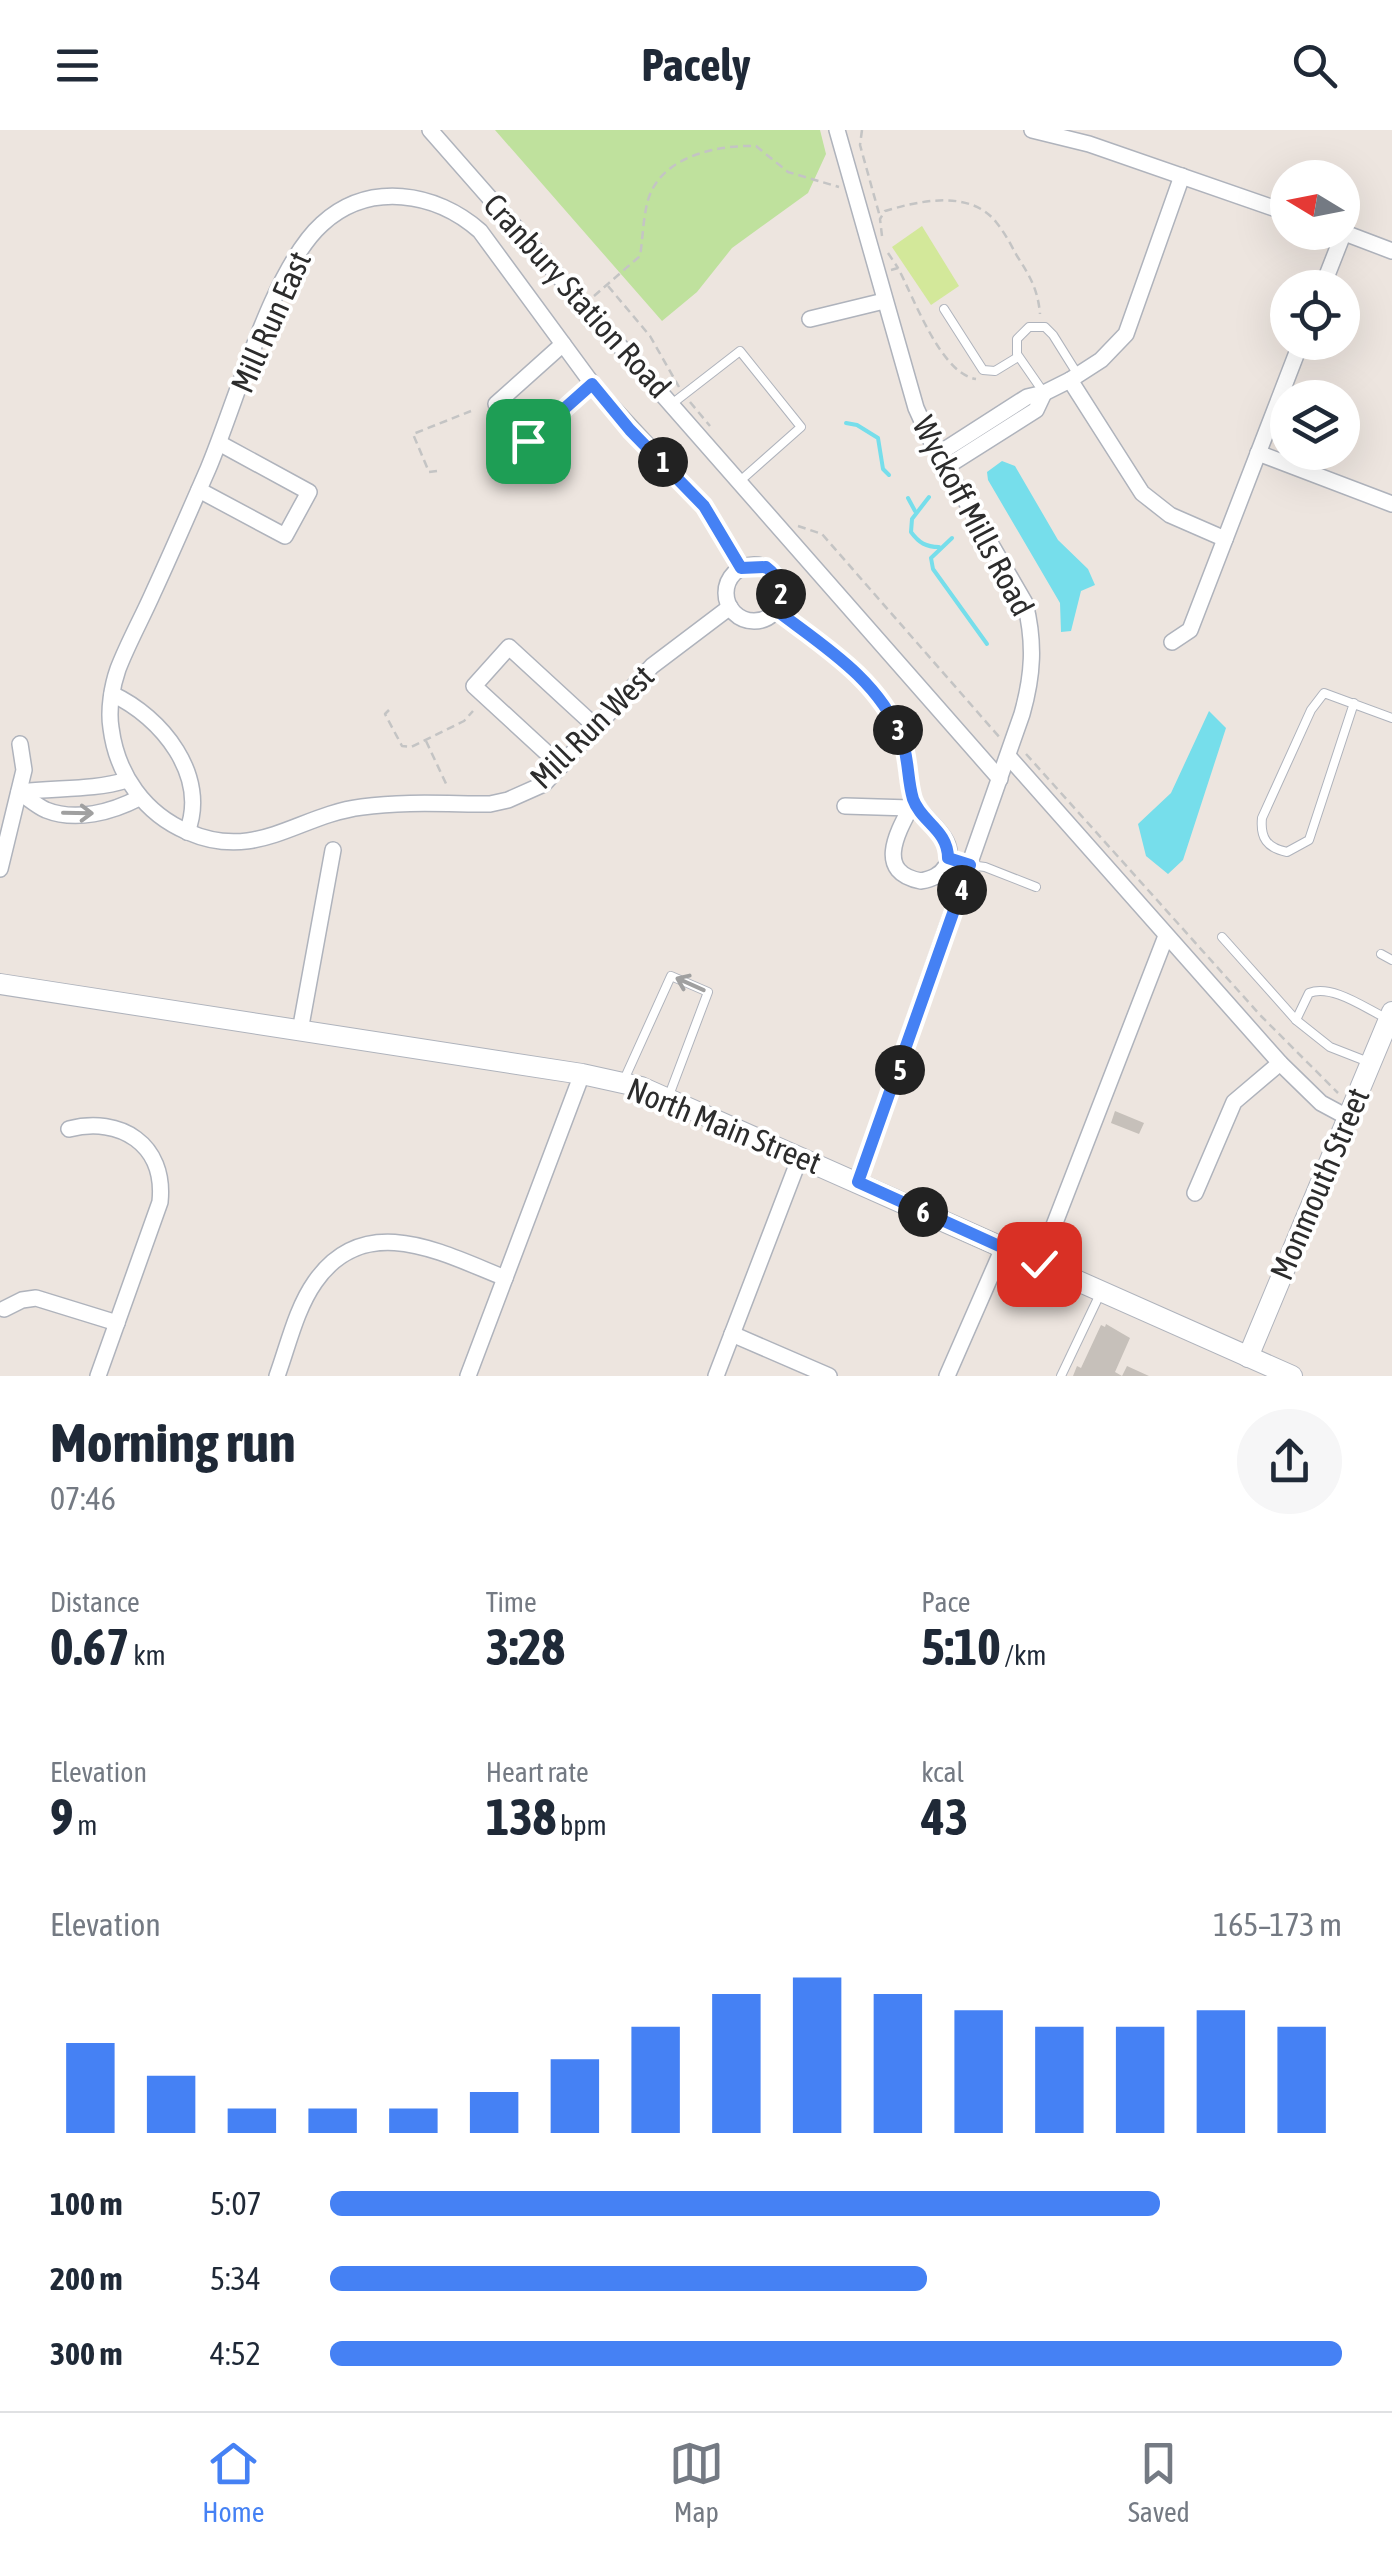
<!DOCTYPE html>
<html lang="en">
<head>
<meta charset="utf-8">
<style>
  body { margin:0; font-family:"Asap Condensed",sans-serif; background:#f6f6f7; color:#1f2937; height:100vh; display:flex; flex-direction:column; font-size:38px; white-space:nowrap }
  * { box-sizing:border-box; margin:0 }
  p { font-size:32px; color:#747a83 }
  .icon { flex:none; width:55px; height:55px; fill:none; stroke:currentColor; stroke-width:2; stroke-linecap:round; stroke-linejoin:round }
  .map { position:relative; height:1246px; overflow:hidden }
  .sheet { display:flex; flex-direction:column; background:#fff; flex:1 }
  .sheet>* { flex:none }
  .needle { width:65px; rotate:280deg }
  .controls { position:absolute; left:1270px; top:30px; display:grid; gap:20px }
  .controls a { display:grid; place-items:center; width:90px; height:90px; border-radius:50%; background:#fff; box-shadow:0 10px 40px #0002; font-size:50px }
  .pin { position:absolute; display:grid; place-items:center; width:85px; height:85px; color:#fff; margin:-42px; border-radius:20px; box-shadow:0 5px 15px #0006 }
  .km { position:absolute; width:50px; height:50px; margin:-25px; border-radius:50%; background:#222; color:#fff; font-size:28px; line-height:50px; text-align:center }
  .round { display:grid; place-items:center; flex:none; width:105px; height:105px; border-radius:52px; background:#f6f6f7 }
  .head { display:flex; align-items:center; justify-content:space-between; height:170px; padding:0 50px }
  h1 { font-size:55px; font-weight:700; line-height:75px }
  .stats { display:grid; grid-template-columns:repeat(3,1fr); gap:15px; height:170px; padding:10px 50px }
  .stats div { display:grid; align-content:center }
  .stats b { font-size:50px; font-weight:700 }
  .stats small { font-size:28px; font-weight:400 }
  .stats p { font-size:28px }
  .chart { height:280px; padding:20px 50px }
  .chart p { display:flex; justify-content:space-between }
  .chart svg { width:100%; height:180px; margin-top:10px; stroke:#4581f4; stroke-width:6 }
  ul { padding:0 50px; list-style:none; font-size:32px }
  li { display:grid; grid-template-columns:160px 120px 1fr; align-items:center; height:75px }
  li i { height:25px; border-radius:12px; background:#4581f4 }
  header { display:flex; justify-content:space-between; align-items:center; height:130px; padding:0 50px; background:#fff; font-size:45px; font-weight:700 }
  .dock { display:flex; justify-content:space-around; align-items:center; height:140px; border-top:2px solid #e0e1e3; background:#fff; font-size:28px; color:#747a83 }
  .dock a { display:grid; justify-items:center; gap:5px }
  .dock .current { color:#4581f4 }
  .map>svg:first-child { display:block }
  .green { fill:#bfe19d }
  .pitch { fill:#d3e89a }
  .water { fill:#76deeb }
  .lines { fill:none; stroke-linecap:round; stroke-linejoin:round }
  .stream { stroke:#76deeb; stroke-width:4 }
  .building { fill:#c6c0ba }
  .lane-casing { stroke:#afb3bc; stroke-width:10 }
  .street-casing { stroke:#afb3bc; stroke-width:18 }
  .secondary-casing { stroke:#afb3bc; stroke-width:22 }
  .path { stroke:#c4c4c4; stroke-width:2.5; stroke-dasharray:8 5; stroke-linecap:butt }
  .lane { stroke:#fff; stroke-width:8 }
  .street { stroke:#fff; stroke-width:15 }
  .secondary { stroke:#fff; stroke-width:20 }
  .oneway { stroke:#a0a0a0 }
  .route-casing { stroke:#fff; stroke-width:20 }
  .route { stroke:#4581f4; stroke-width:12 }
  .labels { text-anchor:middle; stroke-width:8; stroke-linejoin:round; paint-order:stroke }
  .street-label { font-size:32px; fill:#2c2c2c; stroke:#fff }
</style>
</head>
<body>
<header><svg class="icon" aria-label="menu" viewBox="0 0 24 24"><path d="M4 6h16M4 12h16M4 18h16"/></svg>Pacely<svg class="icon" aria-label="search" viewBox="0 0 24 24"><circle cx="10" cy="10" r="6"/><path d="M15 15l6 6"/></svg></header>
<div class="map">
<svg width="1392" height="1246" viewBox="0 0 1392 1246">
  <rect width="100%" height="100%" fill="#ede5df"/>
  <path class="green" d="M 495,0 L 820,0 L 826,24 L 808,63 L 732,118 L 697,162 L 662,191 Z"/>
  <path class="pitch" d="M 922,96 L 959,156 L 931,175 L 892,117 Z"/>
  <g class="water">
    <path d="M 1002,331 L 1015,336 L 1058,410 L 1088,439 L 1095,455 L 1081,461 L 1071,501 L 1061,502 L 1060,473 L 988,350 L 987,342 Z"/>
    <path d="M 1209,581 L 1226,598 L 1183,730 L 1168,744 L 1146,726 L 1138,694 L 1171,663 Z"/>
  </g>
  <g class="lines">
    <g class="stream">
      <path d="M 846,293 L 857,295 L 878,308 L 883,339 L 889,345"/>
      <path d="M 929,367 L 912,389 L 911,402 C 919,413 926,417 939,417"/>
      <path d="M 908,368 L 915,381"/>
      <path d="M 952,408 L 931,428 L 933,439 L 987,514"/>
    </g>
  </g>
  <g class="building">
    <path d="M 1115,981 L 1144,993 L 1139,1004 L 1111,993 Z"/>
    <path d="M 1106,1194 L 1130,1208 L 1115,1242 L 1122,1246 L 1127,1236 L 1149,1246 L 1073,1246 L 1077,1236 L 1081,1238 L 1101,1195 L 1105,1197 Z"/>
  </g>
  <g class="lines">
    <g class="lane-casing">
      <g id="lane">
        <path d="M 944,179 L 983,240 L 995,241 L 1018,227"/>
        <path d="M 1044,263 L 1017,224 L 1017,209 L 1029,197 L 1045,197 L 1053,205 L 1078,245"/>
        <path d="M 673,273 L 740,221 L 801,297 L 740,351"/>
        <path d="M 1354,573 L 1309,710 L 1287,722 C 1267,718 1260,708 1262,688 L 1311,580 L 1324,563 L 1392,588"/>
        <path d="M 970,735 L 985,737 L 1036,757"/>
        <path d="M 1222,807 L 1296,890 L 1330,917 L 1371,933"/>
        <path d="M 1381,824 L 1392,830"/>
        <path d="M 1296,890 L 1309,863 C 1333,854 1366,879 1388,889"/>
        <path d="M 623,952 L 671,846 L 708,862 L 668,968"/>
        <path d="M 1061,1246 L 1100,1164"/>
      </g>
    </g>
    <g class="street-casing">
      <g id="street">
        <path d="M 430,0 L 1000,649"/>
        <path d="M 837,0 L 916,278 L 931,311 L 1025,473 C 1035,513 1033,545 1022,584 L 858,1052"/>
        <path d="M 1032,0 L 1089,14 L 1288,83"/>
        <path d="M 1342,102 L 1392,121"/>
        <path d="M 1322,158 L 1344,102"/>
        <path d="M 810,189 L 884,171"/>
        <path d="M 563,214 L 496,274 L 528,311 L 592,254"/>
        <path d="M 1070,250 L 1142,363 L 1170,385 L 1225,409"/>
        <path d="M 1258,323 L 1392,374"/>
        <path d="M 938,324 L 1027,267 L 1044,263 L 1070,250 L 1101,230 L 1126,204 L 1182,46"/>
        <path d="M 946,337 L 1036,280 L 1044,263"/>
        <path d="M 199,360 L 285,406 L 309,362 L 219,313"/>
        <circle cx="754" cy="463" r="28"/>
        <path d="M 730,477 L 652,536 L 544,654 L 508,670 L 490,674 C 448,674 404,671 362,677 C 298,685 257,732 188,702 C 145,684 117,645 111,598 C 108,580 112,556 118,539 C 128,513 142,488 153,463 C 172,422 190,380 208,339 C 236,273 272,139 322,94 C 369,51 436,62 480,101 L 599,263 L 704,376 L 741,438"/>
        <path d="M 776,480 C 824,516 881,551 902,611 C 909,629 906,653 914,671 C 923,692 960,708 946,736 C 940,746 931,749 921,751 C 872,742 900,698 914,671"/>
        <path d="M 1172,512 L 1190,500 L 1301,212"/>
        <path d="M 112,564 C 162,587 209,646 187,702"/>
        <path d="M 1008,626 L 1280,933 L 1321,973 L 1347,987"/>
        <path d="M 561,636 L 474,556 L 509,517 L 596,597"/>
        <path d="M 19,662 C 28,668 37,676 46,680 C 76,692 112,682 139,668"/>
        <path d="M 19,662 C 56,657 91,661 127,650"/>
        <path d="M 845,676 L 910,678"/>
        <path d="M 0,739 L 24,640 L 20,614"/>
        <path d="M 300,901 L 333,720"/>
        <path d="M 69,999 C 120,986 166,1014 160,1072 L 98,1246"/>
        <path d="M 1195,1063 L 1234,972 L 1280,933"/>
        <path d="M 1039,1134 L 1166,806"/>
        <path d="M 4,1179 L 22,1170 L 36,1168 L 117,1193"/>
        <path d="M 732,1204 L 829,1246"/>
        <path d="M 277,1246 C 288,1216 296,1179 315,1152 C 365,1080 442,1123 505,1148"/>
        <path d="M 468,1246 L 582,944"/>
        <path d="M 716,1246 L 800,1027"/>
        <path d="M 947,1246 L 1003,1118"/>
      </g>
    </g>
    <g class="secondary-casing">
      <g id="secondary">
        <path d="M 0,854 L 582,944 L 641,957 L 1292,1246"/>
        <path d="M 1248,1227 L 1392,882"/>
      </g>
    </g>
    <g class="path">
      <path d="M 862,0 L 860,15 L 880,87"/>
      <path d="M 882,106 L 880,89 L 885,81 C 918,71 970,59 996,92 C 1005,103 1011,115 1017,126 C 1030,146 1038,160 1040,184"/>
      <path d="M 888,123 L 898,138"/>
      <path d="M 891,140 L 898,138 C 914,168 941,244 976,249"/>
      <path d="M 608,156 L 650,206 L 679,257"/>
      <path d="M 594,166 L 640,126 C 643,108 643,88 648,70 C 661,26 717,15 756,16 L 788,42 L 839,57"/>
      <path d="M 690,272 L 710,296"/>
      <path d="M 437,341 L 429,342 L 413,304 L 471,281"/>
      <path d="M 798,396 L 822,404 L 1001,609"/>
      <path d="M 389,580 L 385,584 L 402,616 L 411,617 L 464,591 L 473,581"/>
      <path d="M 426,611 L 448,658"/>
      <path d="M 1026,624 L 1261,886 L 1338,963"/>
    </g>
    <use href="#lane" class="lane"/>
    <use href="#street" class="street"/>
    <use href="#secondary" class="secondary"/>
  </g>
  <defs><path id="oneway-shaft" d="M-6 0H5M1.5-3L5.5 0L1.5 3" fill="none" stroke-width="1.6" stroke-linecap="round" stroke-linejoin="round" transform="scale(2.5)"/></defs>
  <g class="oneway">
    <use href="#oneway-shaft" transform="translate(78 683) rotate(1)"/>
    <use href="#oneway-shaft" transform="translate(690 854) rotate(-156)"/>
  </g>
  <g class="lines">
    <g class="route-casing">
      <path id="route" d="M 528,311 L 592,254 L 630,300 L 704,376 L 741,438 L 766,437 C 781,448 785,463 776,480 C 823,516 878,549 901,607 C 909,627 907,649 913,669 C 921,692 948,700 948,728 L 970,735 L 858,1052 L 1039,1134"/>
    </g>
    <use href="#route" class="route"/>
  </g>
  <g class="labels">
    <g class="street-label">
      <text transform="translate(577 166) rotate(48)" y="11">Cranbury Station Road</text>
      <text transform="translate(271 192) rotate(-66)" y="11">Mill Run East</text>
      <text transform="translate(973 386) rotate(62)" y="11">Wyckoff Mills Road</text>
      <text transform="translate(592 597) rotate(-45)" y="11">Mill Run West</text>
      <text transform="translate(724 996) rotate(22)" y="11">North Main Street</text>
      <text transform="translate(1320 1054) rotate(-67)" y="11">Monmouth Street</text>
    </g>
  </g>
</svg>
<div class="controls">
<a><svg class="needle" viewBox="-14 -14 28 28"><path d="M0-13l5 13h-10z" fill="#e53935"/><path d="M0 13l5-13h-10z" fill="#747a83"/></svg></a>
<a><svg class="icon" aria-label="locate" viewBox="0 0 24 24"><circle cx="12" cy="12" r="6"/><path d="M12 2v4M12 18v4M2 12h4M18 12h4"/></svg></a>
<a><svg class="icon" aria-label="layers" viewBox="0 0 24 24"><path d="M12 4l9 5-9 5-9-5zM3 14l9 5 9-5"/></svg></a>
</div>
<div class="pin" style="left:528px;top:311px;background:#1e9e55"><svg class="icon" aria-label="arrive" viewBox="0 0 24 24"><path d="M6 21V4h12l-3 4 3 4H6"/></svg></div>
<div class="pin" style="left:1039px;top:1134px;background:#d93025"><svg class="icon" aria-label="check" viewBox="0 0 24 24"><path d="M5 12l5 5 9-10"/></svg></div>
<b class="km" style="left:663px;top:332px">1</b>
<b class="km" style="left:781px;top:464px">2</b>
<b class="km" style="left:898px;top:600px">3</b>
<b class="km" style="left:962px;top:760px">4</b>
<b class="km" style="left:900px;top:940px">5</b>
<b class="km" style="left:923px;top:1082px">6</b>
</div>
<section class="sheet">
<div class="head"><div><h1>Morning run</h1><p>07:46</p></div><a class="round"><svg class="icon" aria-label="share" viewBox="0 0 24 24"><path d="M12 15V3M7 8l5-5 5 5M5 13v7h14v-7"/></svg></a></div>
<div class="stats">
<div><p>Distance</p><b>0.67<small> km</small></b></div>
<div><p>Time</p><b>3:28</b></div>
<div><p>Pace</p><b>5:10<small> /km</small></b></div>
</div>
<div class="stats">
<div><p>Elevation</p><b>9<small> m</small></b></div>
<div><p>Heart rate</p><b>138<small> bpm</small></b></div>
<div><p>kcal</p><b>43</b></div>
</div>
<div class="chart"><p><span>Elevation</span>165–173 m</p>
<svg viewBox="0 0 160 44" preserveAspectRatio="none"><path d="M5 44V22M15 44V30M25 44V38M35 44V38M45 44V38M55 44V34M65 44V26M75 44V18M85 44V10M95 44V6M105 44V10M115 44V14M125 44V18M135 44V18M145 44V14M155 44V18"/></svg>
</div>
<ul>
<li><b>100 m</b>5:07<i style="width:82%"></i></li>
<li><b>200 m</b>5:34<i style="width:59%"></i></li>
<li><b>300 m</b>4:52<i style="width:100%"></i></li>
</ul>
</section>
<nav class="dock">
<a class="current"><svg class="icon" aria-label="home" viewBox="0 0 24 24"><path d="M3 11l9-7 9 7M6 9v11h12V9"/></svg>Home</a>
<a><svg class="icon" aria-label="map" viewBox="0 0 24 24"><path d="M3 6l6-2 6 2 6-2v14l-6 2-6-2-6 2zM9 4v14M15 6v14"/></svg>Map</a>
<a><svg class="icon" aria-label="saved" viewBox="0 0 24 24"><path d="M7 4h10v16l-5-4-5 4z"/></svg>Saved</a>
</nav>
</body>
</html>
